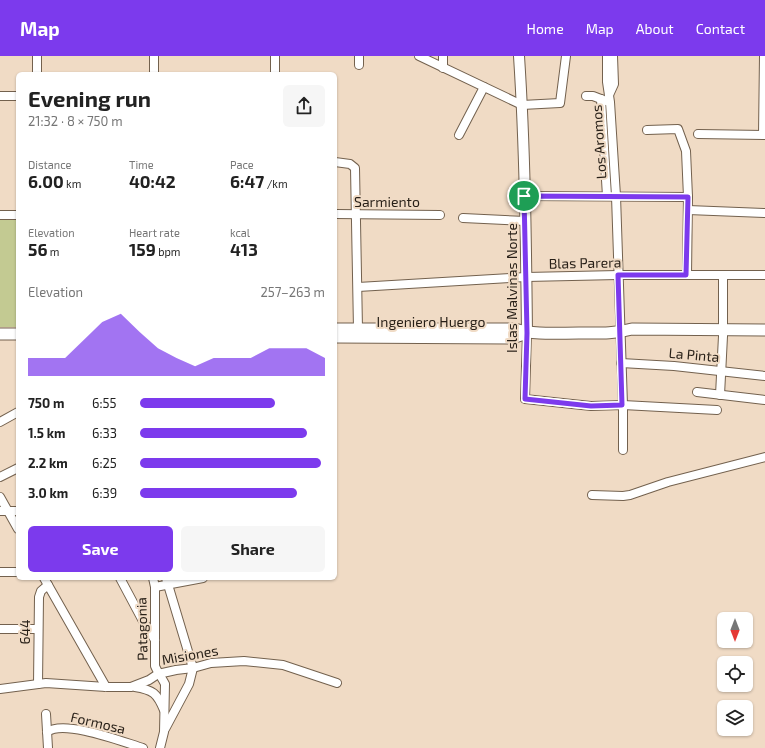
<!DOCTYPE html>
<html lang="en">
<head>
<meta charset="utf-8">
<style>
  body { margin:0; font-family:"Exo 2",sans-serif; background:#f6f6f6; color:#222; height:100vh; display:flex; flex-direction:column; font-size:15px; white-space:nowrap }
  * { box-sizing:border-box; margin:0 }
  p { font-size:13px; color:#767676 }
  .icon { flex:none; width:22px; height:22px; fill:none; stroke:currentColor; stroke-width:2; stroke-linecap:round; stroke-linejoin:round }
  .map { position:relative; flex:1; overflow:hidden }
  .drawer { position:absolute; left:16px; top:16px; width:321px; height:508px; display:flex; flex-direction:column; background:#fff; border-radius:6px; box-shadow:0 1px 3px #0004 }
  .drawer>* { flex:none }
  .needle { width:26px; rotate:180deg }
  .buttons { position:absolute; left:717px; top:556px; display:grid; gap:8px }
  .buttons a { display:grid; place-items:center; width:36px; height:36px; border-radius:6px; background:#fff; box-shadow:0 1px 3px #0004; font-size:20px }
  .pin { position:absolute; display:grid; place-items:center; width:34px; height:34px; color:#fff; margin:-17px; border:2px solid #fff; border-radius:50%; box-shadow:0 1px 4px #0007 }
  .round { display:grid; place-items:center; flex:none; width:42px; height:42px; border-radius:6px; background:#f6f6f6 }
  .overview { display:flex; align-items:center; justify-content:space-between; height:68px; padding:0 12px }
  h1 { font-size:22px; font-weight:700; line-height:30px }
  .metrics { display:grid; grid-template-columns:repeat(3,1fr); gap:6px; height:68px; padding:4px 12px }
  .metrics div { display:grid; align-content:center }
  .metrics b { font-size:17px; font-weight:700 }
  .metrics small { font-size:11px; font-weight:400 }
  .metrics p { font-size:11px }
  .chart { height:112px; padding:8px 12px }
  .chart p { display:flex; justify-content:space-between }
  .chart svg { width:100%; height:72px; margin-top:4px; fill:#7c3aed; opacity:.7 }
  .primary-button { display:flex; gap:8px; margin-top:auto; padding:8px 12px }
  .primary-button a { flex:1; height:46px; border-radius:6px; background:#7c3aed; color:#fff; font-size:16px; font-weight:700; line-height:46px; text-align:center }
  .primary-button a+a { background:#f6f6f6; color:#222 }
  ul { padding:0 12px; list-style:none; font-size:13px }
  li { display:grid; grid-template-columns:64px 48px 1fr; align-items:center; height:30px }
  li i { height:10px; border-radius:5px; background:#7c3aed }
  header { display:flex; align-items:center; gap:24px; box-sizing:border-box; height:56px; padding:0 20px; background:#7c3aed; color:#fff }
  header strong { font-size:19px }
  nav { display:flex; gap:22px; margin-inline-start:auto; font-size:14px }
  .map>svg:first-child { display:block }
  .green { fill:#c3ca92 }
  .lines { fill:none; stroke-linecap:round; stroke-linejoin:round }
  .minor-casing { stroke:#73614e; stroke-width:10 }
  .tertiary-casing { stroke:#73614e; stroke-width:12 }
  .secondary-casing { stroke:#73614e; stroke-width:13 }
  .minor { stroke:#fff; stroke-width:8 }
  .tertiary { stroke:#fff; stroke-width:10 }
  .secondary { stroke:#fff; stroke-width:11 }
  .route-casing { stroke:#fff; stroke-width:8 }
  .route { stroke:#7c3aed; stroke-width:5 }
  .labels { text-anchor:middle; stroke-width:4; stroke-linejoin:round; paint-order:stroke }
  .street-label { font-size:14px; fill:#271f17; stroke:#f0dbc5 }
</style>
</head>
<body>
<header>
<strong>Map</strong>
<nav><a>Home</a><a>Map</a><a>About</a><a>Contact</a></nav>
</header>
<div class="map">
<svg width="765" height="692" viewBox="0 0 765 692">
  <rect width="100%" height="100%" fill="#f0dbc5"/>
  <rect class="green" x="0" y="164" width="18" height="107"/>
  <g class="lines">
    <g class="minor-casing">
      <g id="minor">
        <path d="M 37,0 L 37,18"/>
        <path d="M 419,0 L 522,49 L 560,47 L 566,0"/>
        <path d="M 607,0 L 607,26 L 610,46 L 616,140 L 623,349 L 623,394"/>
        <path d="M 359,9 L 359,0"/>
        <path d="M 443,12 L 443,0"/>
        <path d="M 275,16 L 275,0"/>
        <path d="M 154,18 L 154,0"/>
        <path d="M 609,39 L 614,28 L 613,0"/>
        <path d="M 0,40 L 18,40"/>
        <path d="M 586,40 L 593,40 L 606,45"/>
        <path d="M 601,43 L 607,140"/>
        <path d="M 647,74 L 678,73 L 686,95 L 688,141 L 687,219"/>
        <path d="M 698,78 L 765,79"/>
        <path d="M 459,79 L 484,31"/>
        <path d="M 763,79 L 764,0"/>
        <path d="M 335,106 L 350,108 L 355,112 L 358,273"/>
        <path d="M 524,140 L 688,141"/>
        <path d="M 688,154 L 765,157"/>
        <path d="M 335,158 L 440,159"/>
        <path d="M 0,159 L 18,159"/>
        <path d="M 463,162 L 526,165"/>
        <path d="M 358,231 L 526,221 L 618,219 L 765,219"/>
        <path d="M 527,277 L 525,343 L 591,350 L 623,349 L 717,354"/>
        <path d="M 621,307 L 674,310 L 765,320"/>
        <path d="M 697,336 L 765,344"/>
        <path d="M 720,339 L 723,280 L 723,219"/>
        <path d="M 0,366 L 18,356"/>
        <path d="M 0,421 L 18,412"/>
        <path d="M 592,439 L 623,440 L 630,439 L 668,426 L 765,401"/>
        <path d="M 0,441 L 18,473"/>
        <path d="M 0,455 L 18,455"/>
        <path d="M 0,516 L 18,516"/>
        <path d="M 44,522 L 106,631"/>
        <path d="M 120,522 L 144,567 L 155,584"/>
        <path d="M 153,522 L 155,531 L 155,610 C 158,617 162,622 165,628 L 164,676 L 160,692"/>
        <path d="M 155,531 L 203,522"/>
        <path d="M 0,573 L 38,573"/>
        <path d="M 38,628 L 39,541 L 41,535 L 48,529"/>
        <path d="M 135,631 C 153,634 157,637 164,654"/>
        <path d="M 0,633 L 46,627 L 106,631 L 131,631 L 149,624 L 158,618 L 176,614 L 193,612 L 211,607 L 244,605 L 283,609 L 337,627"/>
        <path d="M 46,658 L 48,692"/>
        <path d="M 165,673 L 189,628 L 193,612 L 166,522"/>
        <path d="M 47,676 C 64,663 123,686 143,692"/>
      </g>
    </g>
    <g class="tertiary-casing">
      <path id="tertiary" d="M 519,0 C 525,92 526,185 527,277"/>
    </g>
    <g class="secondary-casing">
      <g id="secondary">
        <path d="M 335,273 L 514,273 C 535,279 557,277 579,277 C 597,277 614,278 632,273 L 765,274"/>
        <path d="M 0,278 L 18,278"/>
        <path d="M 335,281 L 512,282 L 527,277"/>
      </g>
    </g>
    <use href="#minor" class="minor"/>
    <use href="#tertiary" class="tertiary"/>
    <use href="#secondary" class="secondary"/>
  </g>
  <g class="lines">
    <g class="route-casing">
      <path id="route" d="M 524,140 L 688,141 L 686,219 L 618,219 L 622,349 L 591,350 L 525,343 L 527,277 Z"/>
    </g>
    <use href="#route" class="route"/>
  </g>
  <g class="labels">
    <g class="street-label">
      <text transform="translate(599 86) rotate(-94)" y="5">Los Aromos</text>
      <text x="387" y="151">Sarmiento</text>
      <text transform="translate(585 207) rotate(-1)" y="5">Blas Parera</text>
      <text transform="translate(512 232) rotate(-90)" y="5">Islas Malvinas Norte</text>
      <text x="431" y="271">Ingeniero Huergo</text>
      <text transform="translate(694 299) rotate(5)" y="5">La Pinta</text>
      <text transform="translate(142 573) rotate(-91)" y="5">Patagonia</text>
      <text transform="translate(25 576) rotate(-90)" y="5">644</text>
      <text transform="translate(190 599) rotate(-10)" y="5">Misiones</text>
      <text transform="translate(98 667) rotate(13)" y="5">Formosa</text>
    </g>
  </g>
</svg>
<div class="buttons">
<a><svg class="needle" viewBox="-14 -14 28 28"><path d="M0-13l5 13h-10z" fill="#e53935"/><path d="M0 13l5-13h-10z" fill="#767676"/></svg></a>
<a><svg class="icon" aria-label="locate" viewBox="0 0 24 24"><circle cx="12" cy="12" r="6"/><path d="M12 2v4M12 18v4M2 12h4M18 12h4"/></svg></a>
<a><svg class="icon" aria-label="layers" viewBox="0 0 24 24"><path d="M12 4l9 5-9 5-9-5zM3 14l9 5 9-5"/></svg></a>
</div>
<div class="pin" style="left:524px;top:140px;background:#1e9e55"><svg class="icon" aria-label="arrive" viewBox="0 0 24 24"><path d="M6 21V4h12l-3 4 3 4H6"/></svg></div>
<section class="drawer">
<div class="overview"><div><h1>Evening run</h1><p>21:32 · 8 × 750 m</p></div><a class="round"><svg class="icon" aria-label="share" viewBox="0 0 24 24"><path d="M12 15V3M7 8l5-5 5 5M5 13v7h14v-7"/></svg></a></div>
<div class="metrics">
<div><p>Distance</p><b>6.00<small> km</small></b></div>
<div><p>Time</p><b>40:42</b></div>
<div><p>Pace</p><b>6:47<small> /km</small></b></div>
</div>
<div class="metrics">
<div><p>Elevation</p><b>56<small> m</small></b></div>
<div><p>Heart rate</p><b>159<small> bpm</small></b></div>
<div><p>kcal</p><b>413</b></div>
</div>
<div class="chart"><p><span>Elevation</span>257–263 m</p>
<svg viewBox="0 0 160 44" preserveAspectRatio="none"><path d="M0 44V33L10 33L20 33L30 22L40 11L50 6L60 17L70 27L80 33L90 38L100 33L110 33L120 33L130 27L140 27L150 27L160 33V44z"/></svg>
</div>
<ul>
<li><b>750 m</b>6:55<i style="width:73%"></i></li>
<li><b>1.5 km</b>6:33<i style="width:90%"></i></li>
<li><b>2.2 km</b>6:25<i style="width:98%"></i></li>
<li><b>3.0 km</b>6:39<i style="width:85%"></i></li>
</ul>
<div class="primary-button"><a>Save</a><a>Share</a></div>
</section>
</div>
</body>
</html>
